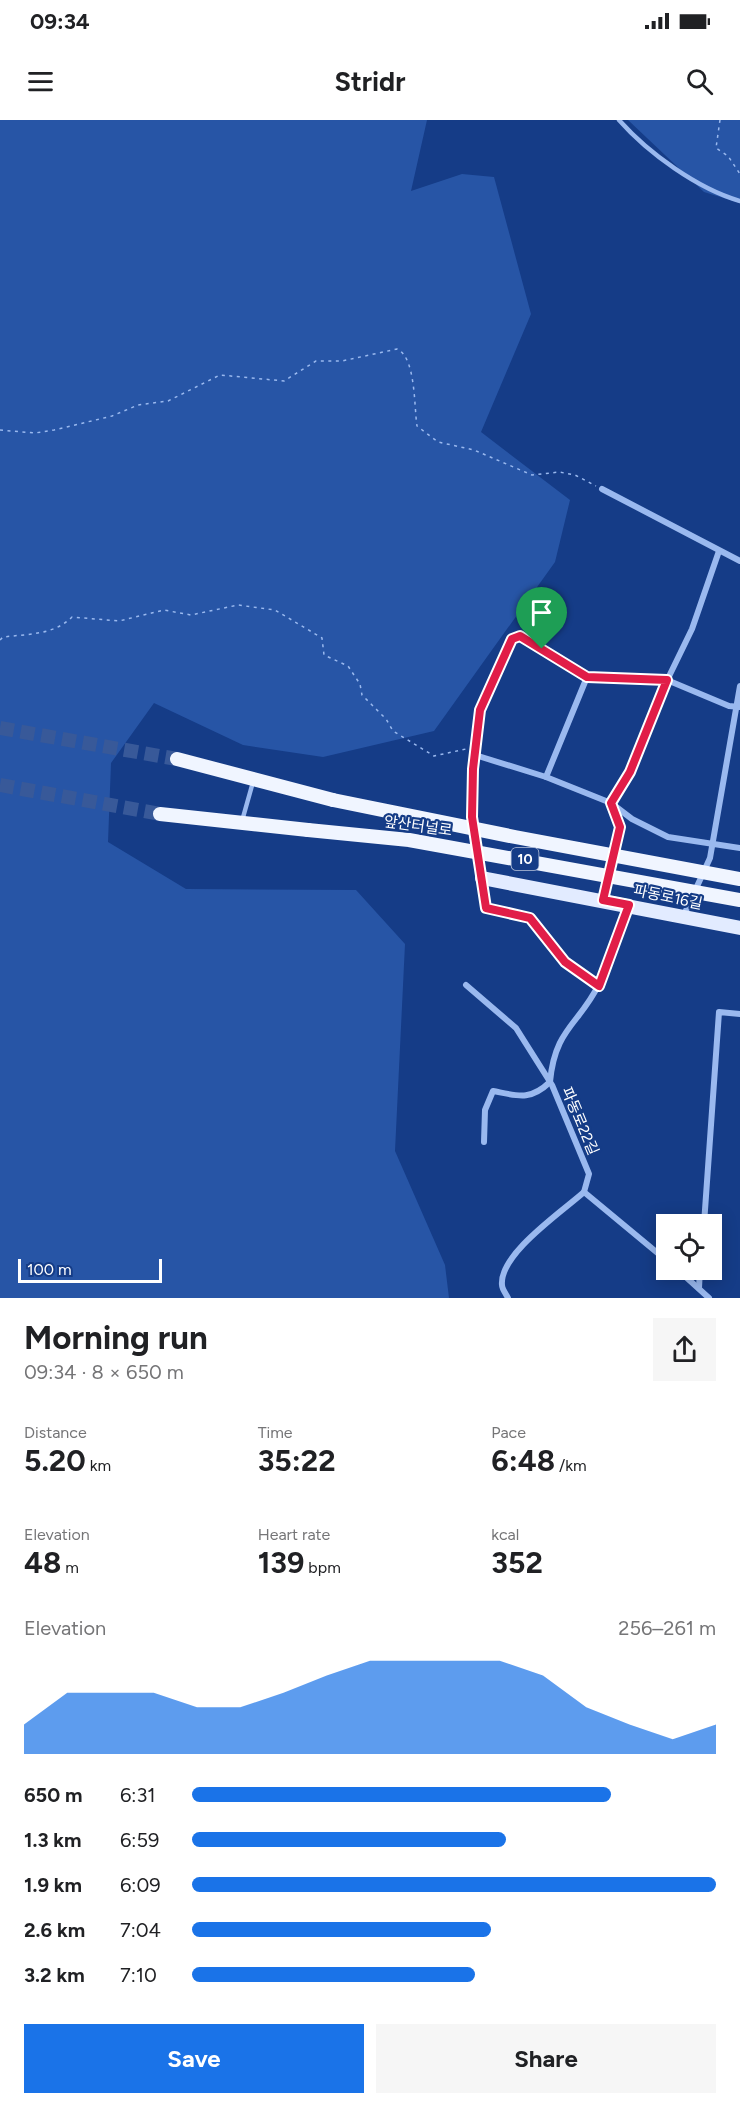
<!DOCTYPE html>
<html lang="en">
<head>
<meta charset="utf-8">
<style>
  body { margin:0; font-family:Figtree,"Noto Sans KR",sans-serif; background:#f6f6f6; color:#202124; height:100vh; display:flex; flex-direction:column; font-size:22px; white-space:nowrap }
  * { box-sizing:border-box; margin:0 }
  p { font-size:20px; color:#757577 }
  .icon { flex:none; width:33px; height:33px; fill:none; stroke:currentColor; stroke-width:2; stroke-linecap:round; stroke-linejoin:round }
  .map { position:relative; height:1178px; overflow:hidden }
  .details { display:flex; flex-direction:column; background:#fff; flex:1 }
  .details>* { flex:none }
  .fabs { position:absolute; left:656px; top:1094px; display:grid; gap:12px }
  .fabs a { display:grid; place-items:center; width:66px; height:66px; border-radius:0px; background:#fff; box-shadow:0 3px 15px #0003; font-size:30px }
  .scale { position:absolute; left:18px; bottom:15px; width:144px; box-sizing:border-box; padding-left:6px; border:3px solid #fff; border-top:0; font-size:16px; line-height:21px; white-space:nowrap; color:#fff; -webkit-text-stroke:4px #153c87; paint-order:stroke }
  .pin { position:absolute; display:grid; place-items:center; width:51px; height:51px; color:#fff; margin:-62px -26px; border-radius:50% 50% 50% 0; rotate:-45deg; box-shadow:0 0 6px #0007 }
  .pin .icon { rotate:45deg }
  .round { display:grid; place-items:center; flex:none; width:63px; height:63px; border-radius:0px; background:#f6f6f6 }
  .summary { display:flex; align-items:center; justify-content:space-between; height:102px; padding:0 24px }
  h1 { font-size:33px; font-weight:700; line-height:45px }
  .stats { display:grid; grid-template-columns:repeat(3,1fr); gap:9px; height:102px; padding:6px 24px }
  .stats div { display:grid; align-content:center }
  .stats b { font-size:30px; font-weight:700 }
  .stats small { font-size:16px; font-weight:400 }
  .stats p { font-size:16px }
  .chart { height:168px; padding:12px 24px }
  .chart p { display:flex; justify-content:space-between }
  .chart svg { width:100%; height:108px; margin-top:6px; fill:#1a73e8; opacity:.7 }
  .cta { display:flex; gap:12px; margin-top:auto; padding:12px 24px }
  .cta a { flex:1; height:69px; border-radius:0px; background:#1a73e8; color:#fff; font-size:24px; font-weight:700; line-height:69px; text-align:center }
  .cta a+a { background:#f6f6f6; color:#202124 }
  ul { padding:0 24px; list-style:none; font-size:20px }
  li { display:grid; grid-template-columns:96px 72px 1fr; align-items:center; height:45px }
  li i { height:15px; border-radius:8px; background:#1a73e8 }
  .status { display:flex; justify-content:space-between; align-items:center; height:42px; padding:0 30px; background:#fff; direction:ltr }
  .status svg { height:16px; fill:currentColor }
  header { display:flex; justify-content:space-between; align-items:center; height:78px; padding:0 24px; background:#fff; font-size:27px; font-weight:700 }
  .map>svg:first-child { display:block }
  .green { fill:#2755a6 }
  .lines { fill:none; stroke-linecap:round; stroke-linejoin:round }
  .trunk-tunnel { stroke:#385999; stroke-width:14; stroke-dasharray:14 7; stroke-linecap:butt }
  .path { stroke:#9ab9ef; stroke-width:1.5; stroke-dasharray:3 4.5; stroke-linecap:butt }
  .service { stroke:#9ab9ef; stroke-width:4.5 }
  .minor { stroke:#9ab9ef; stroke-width:6 }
  .primary { stroke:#e2ebff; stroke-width:14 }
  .trunk { stroke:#f0f5ff; stroke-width:14 }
  .trunk-bridge { stroke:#f0f5ff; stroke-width:14 }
  .route-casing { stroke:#fff; stroke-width:12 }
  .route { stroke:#e11d48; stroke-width:8 }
  .labels { text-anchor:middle; stroke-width:4.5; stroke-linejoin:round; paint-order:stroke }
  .shield { fill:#153c87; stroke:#b9c4db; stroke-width:1.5 }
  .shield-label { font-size:14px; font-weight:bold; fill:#fff }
  .street-label { font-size:15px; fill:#fff; stroke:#153c87 }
</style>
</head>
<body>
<div class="status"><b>09:34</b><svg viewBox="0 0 49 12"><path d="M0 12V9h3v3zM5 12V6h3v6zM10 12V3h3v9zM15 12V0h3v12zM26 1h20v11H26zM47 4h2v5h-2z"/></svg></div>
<header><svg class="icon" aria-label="menu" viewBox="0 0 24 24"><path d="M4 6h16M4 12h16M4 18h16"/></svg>Stridr<svg class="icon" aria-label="search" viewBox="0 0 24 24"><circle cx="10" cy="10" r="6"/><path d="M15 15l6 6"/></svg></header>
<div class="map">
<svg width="740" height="1178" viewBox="0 0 740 1178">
  <rect width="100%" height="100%" fill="#153c87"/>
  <g class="green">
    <path d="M 0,0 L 427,0 L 411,71 L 462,54 L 494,57 L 531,194 L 481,312 L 570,380 L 555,442 L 434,611 L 323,637 L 243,625 L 154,583 L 111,643 L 108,722 L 186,769 L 356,770 L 405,824 L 395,1031 L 445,1145 L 449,1178 L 0,1178 Z"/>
    <path d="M 628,0 L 740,0 L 740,83 L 704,72 Z"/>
  </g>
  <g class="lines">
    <g class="trunk-tunnel">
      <path d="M 0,608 L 177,639"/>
      <path d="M 0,665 L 160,694"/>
    </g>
    <g class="path">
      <path d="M 720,0 L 716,28 L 728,36 L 740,54"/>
      <path d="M 0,310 L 35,313 L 54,310 L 112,296 L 138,285 L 168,281 L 220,255 L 284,261 L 316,241 L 342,241 L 397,229 C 416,237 414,287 417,306 L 438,322 L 474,330 L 532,355 L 559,352 L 575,355 L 596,366"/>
      <path d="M 0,520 L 3,517 C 28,514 54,515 72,497 L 119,501 L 164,490 L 191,495 L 238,485 L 275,490 L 322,518 L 324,535 L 348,546 L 360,564 L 362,575 L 386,599 L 393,611 L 434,636 L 466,629"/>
    </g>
    <g class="service">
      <path d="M 619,0 C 648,33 698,69 740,81"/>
      <path d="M 242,701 L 253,662"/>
    </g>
    <g class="minor">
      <path d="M 602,369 L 740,441"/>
      <path d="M 475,635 L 546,657 L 611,683 L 632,699 L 668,717 L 740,728"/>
      <path d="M 546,657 L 587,557"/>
      <path d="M 606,780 L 603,780 L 620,707 L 611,683 L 630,652 L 659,577 L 692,509 L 719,431"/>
      <path d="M 683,797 L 710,738 L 740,566"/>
      <path d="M 466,865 L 516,908 L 552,965 L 589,1054 L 584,1072 L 666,1140"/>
      <path d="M 599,866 L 565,842 L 530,797 L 486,788 L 472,697 L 473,649 L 480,590 L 511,519 L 520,516 L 587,557 L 667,560 L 729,586 L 740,587"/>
      <path d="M 484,1022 L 485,990 L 493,971 C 518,976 530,981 550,962 C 555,908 579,905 599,864 C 611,840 620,812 629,786"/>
      <path d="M 704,1104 L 719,892 L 740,894"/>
      <path d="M 677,1149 L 709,1178"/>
      <path d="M 699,1168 L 700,1149"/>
      <path d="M 508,1178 C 506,1174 502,1169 502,1165 C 499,1134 563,1091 584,1072"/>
    </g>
    <path class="primary" d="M 482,758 L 740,808"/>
    <g class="trunk">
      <path d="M 177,639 L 333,680"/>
      <path d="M 160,694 L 308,710"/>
    </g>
    <g class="trunk-bridge">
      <path d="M 333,680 L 515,717 L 740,759"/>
      <path d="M 308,710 L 409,720 L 740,780"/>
    </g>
  </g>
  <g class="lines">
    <g class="route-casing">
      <path id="route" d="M 520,516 L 587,557 L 667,560 L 630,652 L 611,683 L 620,707 L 603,780 L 629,785 L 599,866 L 565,842 L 530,798 L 486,788 L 472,697 L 473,649 L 480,590 L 512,519 Z"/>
    </g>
    <use href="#route" class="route"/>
  </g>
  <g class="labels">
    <rect class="shield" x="511.5" y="728" width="27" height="22" rx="4.5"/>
    <g class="shield-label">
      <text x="525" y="744">10</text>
    </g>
    <g class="street-label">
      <text transform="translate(418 706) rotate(8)" y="5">앞산터널로</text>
      <text transform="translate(668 777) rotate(12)" y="5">파동로16길</text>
      <text transform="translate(580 1001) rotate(67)" y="5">파동로22길</text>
    </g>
  </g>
</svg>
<div class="fabs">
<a><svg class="icon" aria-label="locate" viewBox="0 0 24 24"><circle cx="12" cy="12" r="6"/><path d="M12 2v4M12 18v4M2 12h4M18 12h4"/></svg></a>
</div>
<div class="scale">100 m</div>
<div class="pin" style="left:542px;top:529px;background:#1e9e55"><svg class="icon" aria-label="arrive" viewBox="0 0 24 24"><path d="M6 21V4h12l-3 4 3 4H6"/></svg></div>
</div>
<section class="details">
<div class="summary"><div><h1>Morning run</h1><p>09:34 · 8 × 650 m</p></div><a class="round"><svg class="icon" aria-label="share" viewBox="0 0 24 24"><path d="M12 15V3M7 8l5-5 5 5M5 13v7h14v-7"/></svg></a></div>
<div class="stats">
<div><p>Distance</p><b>5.20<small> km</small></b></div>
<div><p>Time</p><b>35:22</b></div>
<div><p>Pace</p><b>6:48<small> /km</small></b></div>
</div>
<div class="stats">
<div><p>Elevation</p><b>48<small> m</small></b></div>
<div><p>Heart rate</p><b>139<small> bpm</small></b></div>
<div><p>kcal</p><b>352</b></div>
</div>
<div class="chart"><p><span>Elevation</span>256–261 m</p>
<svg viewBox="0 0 160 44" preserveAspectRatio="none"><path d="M0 44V32L10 19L20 19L30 19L40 25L50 25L60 19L70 12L80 6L90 6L100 6L110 6L120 12L130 25L140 32L150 38L160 32V44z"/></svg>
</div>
<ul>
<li><b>650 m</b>6:31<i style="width:80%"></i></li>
<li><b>1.3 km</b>6:59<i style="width:60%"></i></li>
<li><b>1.9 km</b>6:09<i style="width:100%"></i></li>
<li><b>2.6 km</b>7:04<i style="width:57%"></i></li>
<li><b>3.2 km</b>7:10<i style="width:54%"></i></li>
</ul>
<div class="cta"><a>Save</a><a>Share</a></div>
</section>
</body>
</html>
